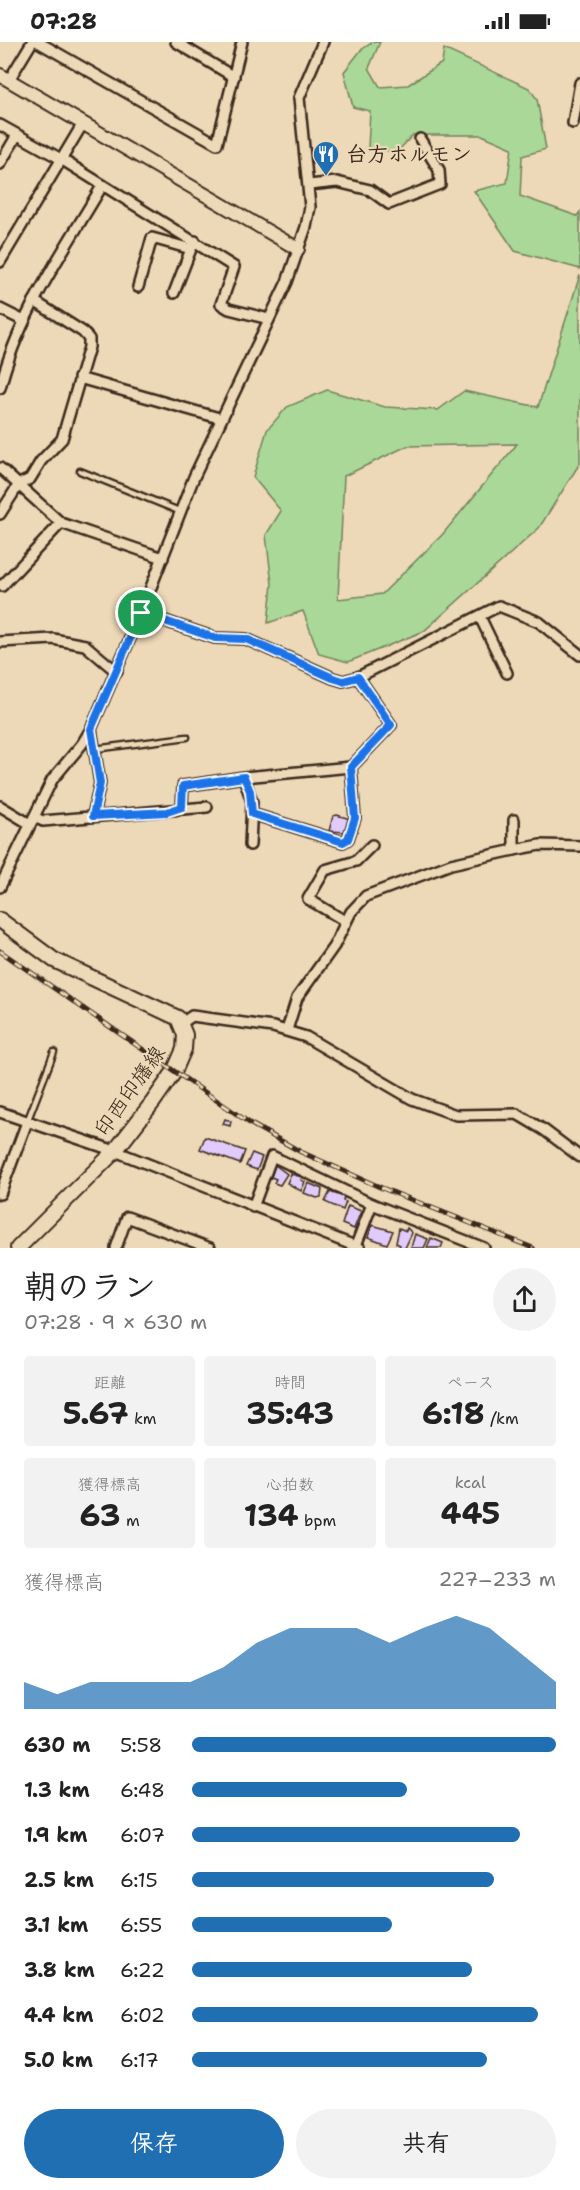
<!DOCTYPE html>
<html lang="ja">
<head>
<meta charset="utf-8">
<style>
  body { margin:0; font-family:"Shantell Sans","Klee One",sans-serif; background:#f2f2f2; color:#222; height:100vh; display:flex; flex-direction:column; font-size:22px; white-space:nowrap }
  * { box-sizing:border-box; margin:0 }
  p { font-size:20px; color:#767676 }
  .icon { flex:none; width:33px; height:33px; fill:none; stroke:currentColor; stroke-width:2; stroke-linecap:round; stroke-linejoin:round }
  .map { position:relative; height:1206px; overflow:hidden }
  .side { display:flex; flex-direction:column; background:#fff; flex:1 }
  .side>* { flex:none }
  .pin { position:absolute; display:grid; place-items:center; width:51px; height:51px; color:#fff; margin:-26px; border:3px solid #fff; border-radius:50%; box-shadow:0 2px 6px #0007 }
  .round { display:grid; place-items:center; flex:none; width:63px; height:63px; border-radius:32px; background:#f2f2f2 }
  .summary { display:flex; align-items:center; justify-content:space-between; height:102px; padding:0 24px }
  h1 { font-size:33px; font-weight:700; line-height:45px }
  .figures { display:grid; grid-template-columns:repeat(3,1fr); gap:9px; height:102px; padding:6px 24px }
  .figures div { display:grid; align-content:center; border-radius:6px; background:#f2f2f2; text-align:center }
  .figures b { font-size:30px; font-weight:700 }
  .figures small { font-size:16px; font-weight:400 }
  .figures p { font-size:16px }
  .chart { height:168px; padding:12px 24px }
  .chart p { display:flex; justify-content:space-between }
  .chart svg { width:100%; height:108px; margin-top:6px; fill:#1f6fb2; opacity:.7 }
  .button { display:flex; gap:12px; margin-top:auto; padding:12px 24px }
  .button a { flex:1; height:69px; border-radius:36px; background:#1f6fb2; color:#fff; font-size:24px; font-weight:700; line-height:69px; text-align:center }
  .button a+a { background:#f2f2f2; color:#222 }
  ul { padding:0 24px; list-style:none; font-size:20px }
  li { display:grid; grid-template-columns:96px 72px 1fr; align-items:center; height:45px }
  li i { height:15px; border-radius:8px; background:#1f6fb2 }
  .status { display:flex; justify-content:space-between; align-items:center; height:42px; padding:0 30px; background:#fff; direction:ltr }
  .status svg { height:16px; fill:currentColor }
  .map>svg:first-child { display:block }
  .green { fill:#aad898; stroke:#72815b; stroke-width:1.5; fill-rule:evenodd }
  .building { fill:#e0cbfc; stroke:#3b2a1e; stroke-width:1.5 }
  .lines { fill:none; stroke-linecap:round; stroke-linejoin:round }
  .service-casing { stroke:#3b2a1e; stroke-width:9 }
  .minor-casing { stroke:#3b2a1e; stroke-width:14 }
  .tertiary-casing { stroke:#3b2a1e; stroke-width:16 }
  .secondary-casing { stroke:#3b2a1e; stroke-width:18 }
  .service { stroke:#edd8b7; stroke-width:4.5 }
  .minor { stroke:#edd8b7; stroke-width:9 }
  .tertiary { stroke:#edd8b7; stroke-width:12 }
  .secondary { stroke:#edd8b7; stroke-width:14 }
  .rail-casing { stroke:#3b2a1e; stroke-width:5 }
  .rail { stroke:#edd8b7; stroke-width:3; stroke-dasharray:9; stroke-linecap:butt }
  .route-casing { stroke:#fff; stroke-width:12 }
  .route { stroke:#1a73e8; stroke-width:8 }
  .labels { text-anchor:middle; stroke-width:4.5; stroke-linejoin:round; paint-order:stroke }
  .poi-label { font-size:21px; font-weight:bold; fill:#3b2a1e; stroke:#edd8b7; text-anchor:start }
  .street-label { font-size:21px; fill:#3b2a1e; stroke:#edd8b7 }
</style>
</head>
<body>
<div class="status"><b>07:28</b><svg viewBox="0 0 49 12"><path d="M0 12V9h3v3zM5 12V6h3v6zM10 12V3h3v9zM15 12V0h3v12zM26 1h20v11H26zM47 4h2v5h-2z"/></svg></div>
<div class="map">
<svg width="580" height="1206" viewBox="0 0 580 1206">
  <rect width="100%" height="100%" fill="#edd8b7"/>
  <filter id="ink" filterUnits="userSpaceOnUse"><feTurbulence type="fractalNoise" baseFrequency=".0167" numOctaves="2"/><feDisplacementMap in="SourceGraphic" scale="12" xChannelSelector="R" yChannelSelector="G"/><feConvolveMatrix kernelMatrix="1 2 1 2 8 2 1 2 1" color-interpolation-filters="sRGB"/></filter>
  <g filter="url(#ink)">
    <g class="green">
      <path d="M 373,0 L 380,0 L 369,26 L 380,45 L 408,43 L 442,21 L 444,7 L 529,46 L 537,57 L 546,107 L 522,114 L 520,154 L 577,174 L 580,170 L 580,227 L 515,209 L 474,149 L 507,141 L 512,106 L 482,93 L 413,93 L 397,110 L 368,106 L 370,69 L 353,65 L 344,30 L 361,8 Z"/>
      <path d="M 580,233 L 580,421 L 539,486 L 424,589 L 348,620 L 319,612 L 303,569 L 268,581 L 272,542 L 266,493 L 281,469 L 253,435 L 267,388 L 287,365 L 327,348 L 385,365 L 438,368 L 464,349 L 538,365 ZM 517,402 L 442,493 L 382,552 L 338,557 L 344,434 L 407,404 Z"/>
    </g>
    <g class="building">
      <path d="M 337,773 L 350,777 L 346,790 L 329,789 L 333,774 Z"/>
      <path d="M 225,1077 L 231,1079 L 230,1084 L 223,1082 Z"/>
      <path d="M 205,1095 L 245,1109 L 240,1122 L 200,1107 Z"/>
      <path d="M 252,1111 L 262,1115 L 257,1128 L 246,1124 Z"/>
      <path d="M 275,1123 L 287,1132 L 280,1143 L 274,1141 L 276,1137 L 271,1135 Z"/>
      <path d="M 291,1132 L 302,1135 L 301,1138 L 305,1140 L 301,1149 L 287,1141 Z"/>
      <path d="M 308,1141 L 322,1147 L 321,1155 L 317,1156 L 304,1151 Z"/>
      <path d="M 330,1150 L 344,1155 L 343,1159 L 346,1160 L 343,1168 L 325,1160 Z"/>
      <path d="M 348,1164 L 361,1169 L 354,1187 L 342,1182 Z"/>
      <path d="M 372,1183 L 393,1189 L 387,1202 L 368,1195 Z"/>
      <path d="M 399,1186 L 406,1189 L 407,1186 L 412,1191 L 405,1206 L 399,1206 L 400,1203 L 396,1201 Z"/>
      <path d="M 415,1192 L 428,1197 L 424,1206 L 411,1206 Z"/>
      <path d="M 431,1196 L 443,1201 L 441,1206 L 427,1206 Z"/>
    </g>
    <g class="lines">
      <g class="service-casing">
        <g id="service">
          <path d="M 80,429 L 179,469"/>
          <path d="M 95,707 L 187,695"/>
          <path d="M 27,1080 L 54,1010"/>
        </g>
      </g>
      <g class="minor-casing">
        <g id="minor">
          <path d="M 38,0 L 217,102 L 242,0"/>
          <path d="M 176,0 L 234,35"/>
          <path d="M 9,38 L 32,0"/>
          <path d="M 573,81 L 580,41"/>
          <path d="M 0,83 L 61,117 L 234,225 L 221,262 L 229,267 L 269,277"/>
          <path d="M 0,122 L 17,93"/>
          <path d="M 309,143 L 337,140 L 370,148 L 389,162 L 440,142 L 439,128 L 420,97"/>
          <path d="M 0,220 L 82,83"/>
          <path d="M 138,245 L 152,196 L 191,207 L 195,199"/>
          <path d="M 174,251 L 191,207"/>
          <path d="M 0,267 L 24,279"/>
          <path d="M 79,336 L 219,376"/>
          <path d="M 0,346 C 18,273 64,209 102,144"/>
          <path d="M 0,426 L 61,481 L 163,516"/>
          <path d="M 0,472 L 19,442 L 30,437 L 41,419 L 62,397 L 89,305 L 89,297 L 83,290 L 34,259"/>
          <path d="M 0,543 L 2,544 L 61,481"/>
          <path d="M 141,571 L 215,596 L 246,597 L 333,636 L 343,639 L 358,635 L 499,564 L 539,580 L 580,613"/>
          <path d="M 480,575 L 507,631"/>
          <path d="M 0,600 L 53,597 L 85,603 L 117,630"/>
          <path d="M 91,687 L 100,741 L 93,774"/>
          <path d="M 244,735 L 252,760 L 250,803"/>
          <path d="M 0,764 L 30,782"/>
          <path d="M 182,765 L 183,744 L 244,735 L 351,725"/>
          <path d="M 252,772 L 343,800 L 348,797 L 355,776 L 351,725 L 391,683 L 358,635"/>
          <path d="M 34,775 L 43,779 L 207,765"/>
          <path d="M 514,778 L 514,808"/>
          <path d="M 0,845 L 52,738 L 82,702 L 91,687 L 141,571 L 194,435 L 287,240 L 306,185 L 310,165 L 299,56 L 323,0"/>
          <path d="M 345,879 L 308,857 L 325,828 L 356,819 L 372,803"/>
          <path d="M 182,981 L 192,974 L 273,985 L 306,995 L 412,1057 L 456,1073 L 517,1072 L 544,1088 L 580,1115"/>
          <path d="M 287,988 L 297,956 L 334,904 L 351,870 L 366,854 L 451,822 L 514,808 L 540,803 L 580,804"/>
          <path d="M 0,1070 L 115,1109 L 360,1206"/>
          <path d="M 0,1152 L 27,1080"/>
          <path d="M 253,1165 L 272,1114 L 372,1162 L 484,1206"/>
          <path d="M 116,1206 L 127,1175 L 210,1206"/>
          <path d="M 355,1206 L 372,1162"/>
        </g>
      </g>
      <g class="tertiary-casing">
        <path id="tertiary" d="M 0,33 L 298,207"/>
      </g>
      <g class="secondary-casing">
        <path id="secondary" d="M 0,878 L 54,918 L 178,976 L 185,993 L 184,1007 L 174,1030 L 153,1060 L 115,1109 L 18,1206"/>
      </g>
      <use href="#service" class="service"/>
      <use href="#minor" class="minor"/>
      <use href="#tertiary" class="tertiary"/>
      <use href="#secondary" class="secondary"/>
      <g class="rail-casing">
        <path id="rail" d="M 0,909 L 251,1082 L 301,1110 L 382,1146 L 533,1206"/>
      </g>
      <use href="#rail" class="rail"/>
    </g>
  </g>
  <g class="lines" filter="url(#ink)">
    <g class="route-casing">
      <path id="route" d="M 141,571 L 215,596 L 246,597 L 333,636 L 343,639 L 358,635 L 391,683 L 351,725 L 355,776 L 348,797 L 343,800 L 252,772 L 250,749 L 244,735 L 183,744 L 182,765 L 167,770 L 93,774 L 100,741 L 91,687 Z"/>
    </g>
    <use href="#route" class="route"/>
  </g>
  <defs>
    <g id="restaurant-pin" transform="scale(1.35)"><path d="M0 17L-7.5 6A9.5 9.5 0 1 1 7.5 6Z" fill="#1f6fb2" stroke="#edd8b7"/><path d="M-5-6h1v4h1v-4h1v4h1v-4h1v5L-1.5 .5V6h-2V.5L-5-1ZM5-6V6H3V1.5H1.5Q1.5-4 5-6Z" fill="#fff"/></g>
  </defs>
  <g fill-rule="evenodd">
    <use href="#restaurant-pin" x="326" y="112"/>
  </g>
  <g class="labels">
    <g class="poi-label">
      <text x="346" y="119">台方ホルモン</text>
    </g>
    <g class="street-label">
      <text transform="translate(130 1049) rotate(-55)" y="7">印西印旛線</text>
    </g>
  </g>
</svg>
<div class="pin" style="left:141px;top:571px;background:#1e9e55"><svg class="icon" aria-label="arrive" viewBox="0 0 24 24"><path d="M6 21V4h12l-3 4 3 4H6"/></svg></div>
</div>
<section class="side">
<div class="summary"><div><h1>朝のラン</h1><p>07:28 · 9 × 630 m</p></div><a class="round"><svg class="icon" aria-label="share" viewBox="0 0 24 24"><path d="M12 15V3M7 8l5-5 5 5M5 13v7h14v-7"/></svg></a></div>
<div class="figures">
<div><p>距離</p><b>5.67<small> km</small></b></div>
<div><p>時間</p><b>35:43</b></div>
<div><p>ペース</p><b>6:18<small> /km</small></b></div>
</div>
<div class="figures">
<div><p>獲得標高</p><b>63<small> m</small></b></div>
<div><p>心拍数</p><b>134<small> bpm</small></b></div>
<div><p>kcal</p><b>445</b></div>
</div>
<div class="chart"><p><span>獲得標高</span>227–233 m</p>
<svg viewBox="0 0 160 44" preserveAspectRatio="none"><path d="M0 44V33L10 38L20 33L30 33L40 33L50 33L60 27L70 17L80 11L90 11L100 11L110 17L120 11L130 6L140 11L150 22L160 33V44z"/></svg>
</div>
<ul>
<li><b>630 m</b>5:58<i style="width:100%"></i></li>
<li><b>1.3 km</b>6:48<i style="width:59%"></i></li>
<li><b>1.9 km</b>6:07<i style="width:90%"></i></li>
<li><b>2.5 km</b>6:15<i style="width:83%"></i></li>
<li><b>3.1 km</b>6:55<i style="width:55%"></i></li>
<li><b>3.8 km</b>6:22<i style="width:77%"></i></li>
<li><b>4.4 km</b>6:02<i style="width:95%"></i></li>
<li><b>5.0 km</b>6:17<i style="width:81%"></i></li>
</ul>
<div class="button"><a>保存</a><a>共有</a></div>
</section>
</body>
</html>
